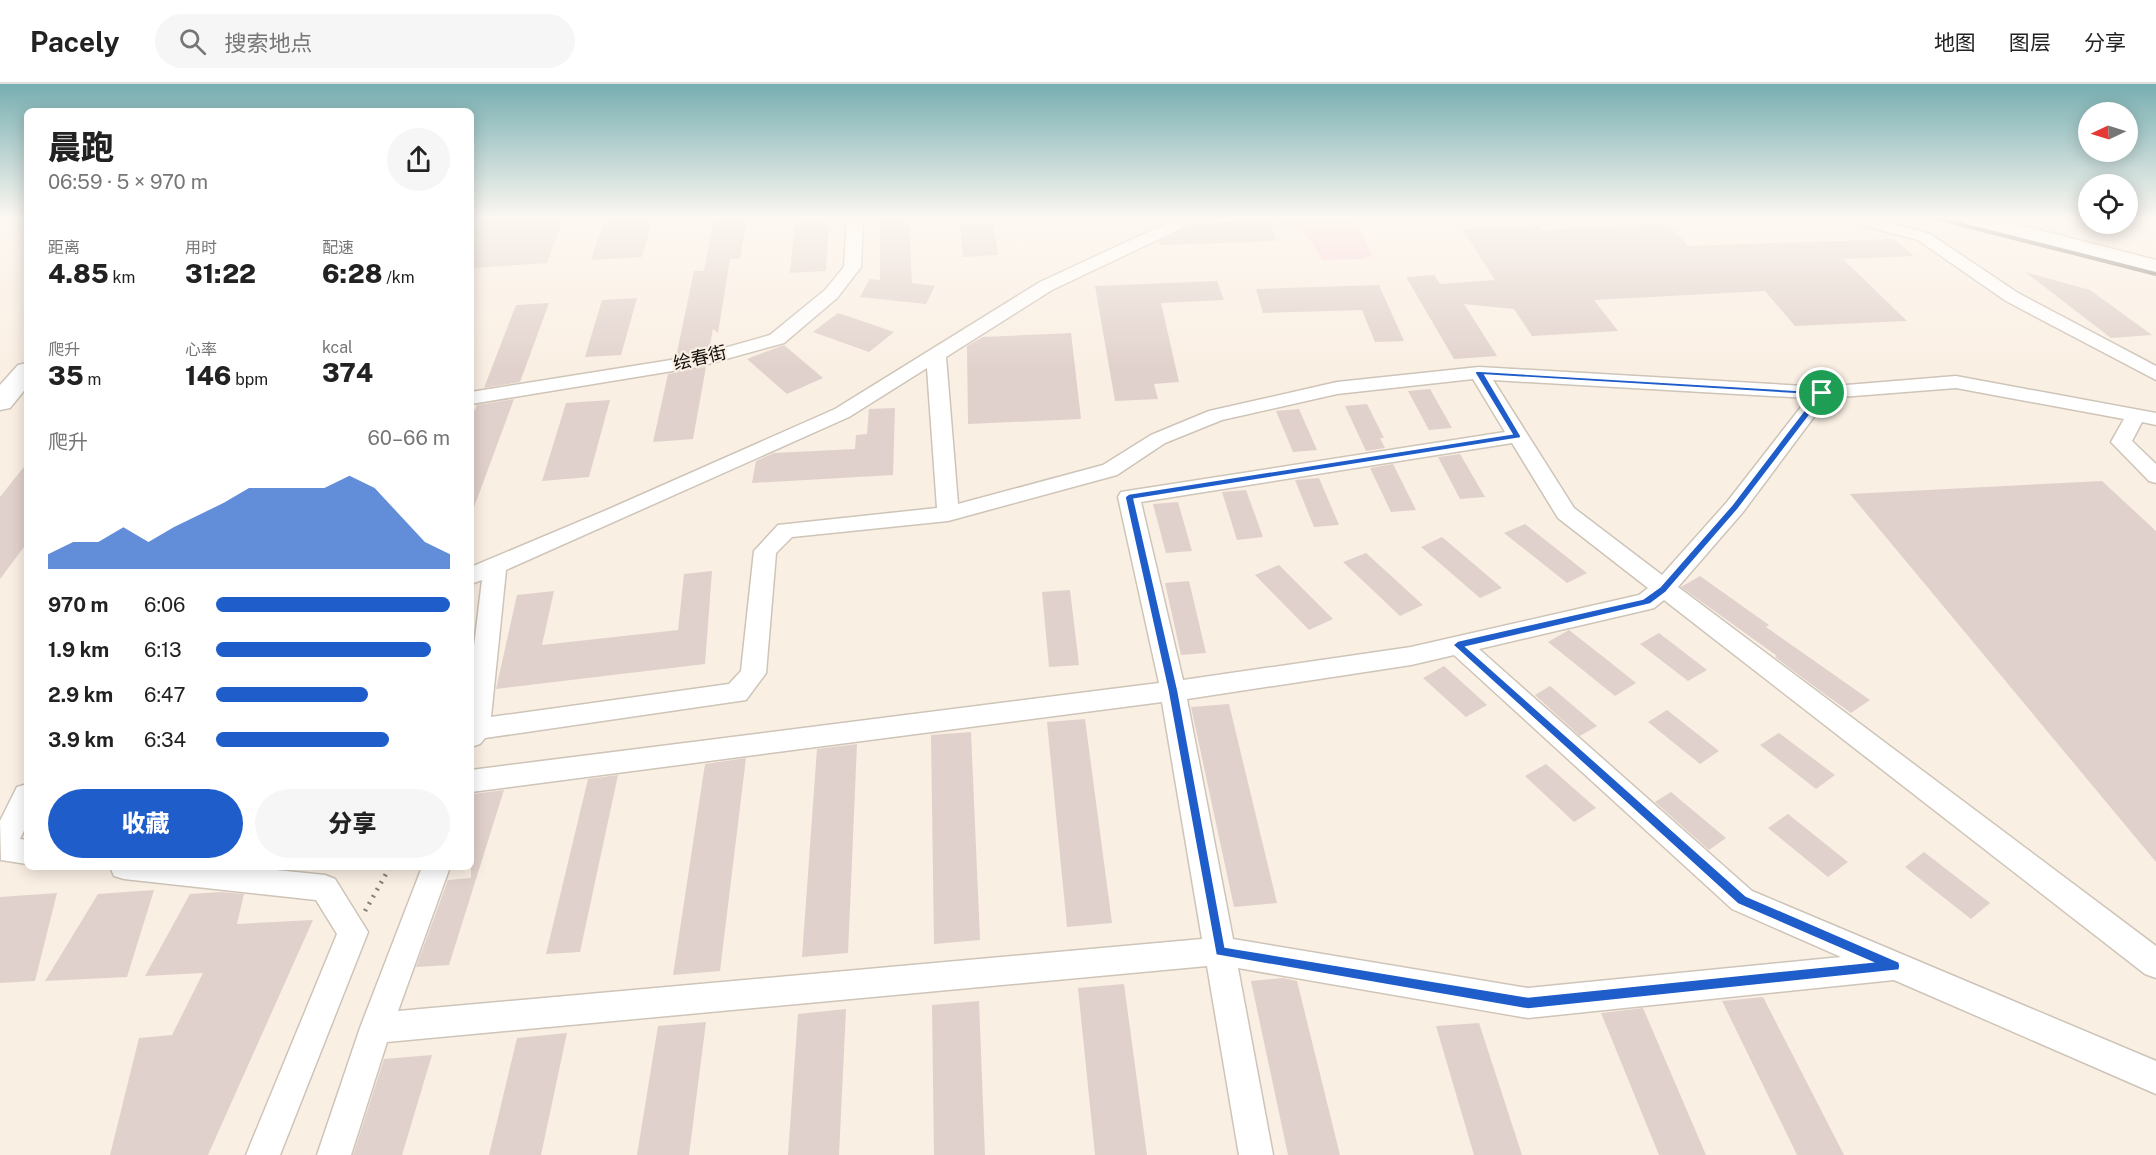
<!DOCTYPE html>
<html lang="zh">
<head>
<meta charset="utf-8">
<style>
  body { margin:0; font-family:"Public Sans","Noto Sans SC",sans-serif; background:#f6f6f6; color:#222; height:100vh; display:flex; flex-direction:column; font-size:22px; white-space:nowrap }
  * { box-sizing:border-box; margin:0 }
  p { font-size:20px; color:#767676 }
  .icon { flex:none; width:33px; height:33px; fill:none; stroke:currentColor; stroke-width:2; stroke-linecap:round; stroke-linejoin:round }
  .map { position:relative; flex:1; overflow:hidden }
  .panel { position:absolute; left:24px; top:24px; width:450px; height:762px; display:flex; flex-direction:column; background:#fff; border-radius:9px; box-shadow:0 3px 15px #0003 }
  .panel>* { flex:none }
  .needle { width:39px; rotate:266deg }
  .controls { position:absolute; left:2078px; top:18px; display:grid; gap:12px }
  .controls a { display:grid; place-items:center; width:60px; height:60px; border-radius:50%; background:#fff; box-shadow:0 3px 15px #0003; font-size:30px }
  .pin { position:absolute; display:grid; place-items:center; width:51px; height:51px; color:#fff; margin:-26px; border:3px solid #fff; border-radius:50%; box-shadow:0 2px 6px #0007 }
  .round { display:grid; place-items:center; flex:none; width:63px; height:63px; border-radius:32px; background:#f6f6f6 }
  .head { display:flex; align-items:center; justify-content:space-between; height:102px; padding:0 24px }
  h1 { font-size:33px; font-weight:800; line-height:45px }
  .stats { display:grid; grid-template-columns:repeat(3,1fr); gap:9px; height:102px; padding:6px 24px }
  .stats div { display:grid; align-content:center }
  .stats b { font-size:26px; font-weight:800 }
  .stats small { font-size:16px; font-weight:400 }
  .stats p { font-size:16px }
  .chart { height:168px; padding:12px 24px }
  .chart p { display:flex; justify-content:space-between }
  .chart svg { width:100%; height:108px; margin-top:6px; fill:#1f5eca; opacity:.7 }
  .action { display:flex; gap:12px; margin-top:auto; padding:12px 24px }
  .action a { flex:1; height:69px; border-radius:36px; background:#1f5eca; color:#fff; font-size:24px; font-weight:800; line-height:69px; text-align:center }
  .action a+a { background:#f6f6f6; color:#222 }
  ul { padding:0 24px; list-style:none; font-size:20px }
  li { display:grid; grid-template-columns:96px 72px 1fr; align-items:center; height:45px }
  li i { height:15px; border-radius:8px; background:#1f5eca }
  header { display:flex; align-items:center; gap:36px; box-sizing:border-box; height:84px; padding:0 30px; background:#fff; border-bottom:2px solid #e0e0e0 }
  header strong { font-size:28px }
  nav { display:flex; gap:33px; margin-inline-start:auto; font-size:21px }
  .search { width:420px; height:54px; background:#f6f6f6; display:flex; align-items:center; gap:15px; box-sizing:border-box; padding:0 21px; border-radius:33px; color:#767676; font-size:22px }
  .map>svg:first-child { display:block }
  .green { fill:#f8cfd8 }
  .building { fill:#e1d1cc }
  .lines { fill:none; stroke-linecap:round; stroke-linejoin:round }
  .street-casing { stroke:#cec4b8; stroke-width:3 }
  .secondary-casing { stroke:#cec4b8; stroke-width:3 }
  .path { stroke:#89827a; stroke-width:4.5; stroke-dasharray:2 6; stroke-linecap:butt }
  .street { fill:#fff; fill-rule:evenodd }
  .secondary { fill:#fff; fill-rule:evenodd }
  .rail { stroke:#888078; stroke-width:4 }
  .route { fill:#1f5eca; stroke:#fff; stroke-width:1.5; fill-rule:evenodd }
  .labels { text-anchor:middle; stroke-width:4.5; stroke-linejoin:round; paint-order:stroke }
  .far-street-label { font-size:18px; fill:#15110d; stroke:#faefe3 }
</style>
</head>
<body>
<header>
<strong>Pacely</strong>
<div class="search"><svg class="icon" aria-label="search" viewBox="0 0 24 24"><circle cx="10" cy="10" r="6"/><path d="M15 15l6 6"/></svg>搜索地点</div>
<nav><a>地图</a><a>图层</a><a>分享</a></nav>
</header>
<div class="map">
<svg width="2156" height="1071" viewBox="0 0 2156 1071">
  <rect width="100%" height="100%" fill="#faefe3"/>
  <path class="green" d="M 1265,135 L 1351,135 L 1358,141 L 1372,172 L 1361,175 L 1322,176 C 1301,134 1297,154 1265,135 Z"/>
  <g class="building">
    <path d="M 471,135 L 563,135 L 547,179 L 471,184 Z"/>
    <path d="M 605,135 L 653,135 L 642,173 L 591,176 Z"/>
    <path d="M 714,135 L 747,135 L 740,175 L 730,175 L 718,249 L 713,245 L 709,266 L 676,273 L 694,187 L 704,187 Z"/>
    <path d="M 880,135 L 909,135 L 912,199 L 935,202 L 926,220 L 860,213 L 870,195 L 880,196 Z"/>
    <path d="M 829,136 L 826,187 L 790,189 L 795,138 Z"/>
    <path d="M 1269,136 L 1277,157 L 1160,161 L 1159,157 L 1197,139 Z"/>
    <path d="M 993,138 L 998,171 L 963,173 L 960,140 Z"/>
    <path d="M 1668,140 L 1688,162 L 1894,155 L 1914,172 L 1843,175 L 1907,237 L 1795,242 L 1765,207 L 1594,216 L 1618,247 L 1532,252 L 1514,225 L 1464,220 L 1497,272 L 1454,275 L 1406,193 L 1434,191 L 1440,200 L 1495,196 L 1462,145 L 1538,142 L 1541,146 Z"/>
    <path d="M 2025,188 L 2090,206 L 2152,251 L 2111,254 Z"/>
    <path d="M 1217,197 L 1224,216 L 1161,219 L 1179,298 L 1154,300 L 1158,315 L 1115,317 L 1095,202 Z"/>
    <path d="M 1379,201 L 1404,257 L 1375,258 L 1362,226 L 1263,229 L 1256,205 Z"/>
    <path d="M 637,214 L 621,271 L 585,273 L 602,216 Z"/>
    <path d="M 549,219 L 520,298 L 484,304 L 516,221 Z"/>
    <path d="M 838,229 L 847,232 L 894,248 L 869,268 L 813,248 Z"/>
    <path d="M 1071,249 L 1081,335 L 968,340 L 967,262 L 983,253 Z"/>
    <path d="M 784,261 L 823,294 L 787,310 L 747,275 Z"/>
    <path d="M 706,283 L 693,355 L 653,358 L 668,290 Z"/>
    <path d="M 1430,305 L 1452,344 L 1429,346 L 1408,307 Z"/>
    <path d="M 514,315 L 473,426 L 471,426 L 471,326 L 475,326 L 477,321 Z"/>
    <path d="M 610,316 L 589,393 L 542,397 L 566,319 Z"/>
    <path d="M 1367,320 L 1384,354 L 1380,354 L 1385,364 L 1366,367 L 1345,322 Z"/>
    <path d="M 895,324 L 893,391 L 752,399 L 756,377 L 774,369 L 855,365 L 856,351 L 867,350 L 869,325 Z"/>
    <path d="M 1299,325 L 1317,366 L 1293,368 L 1276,327 Z"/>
    <path d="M 1460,370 L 1485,413 L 1460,415 L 1438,373 Z"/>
    <path d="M 27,379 L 27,459 L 0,495 L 0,413 Z"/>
    <path d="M 1393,380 L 1416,426 L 1391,428 L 1370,384 Z"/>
    <path d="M 1319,394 L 1339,441 L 1314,443 L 1295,396 Z"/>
    <path d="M 2102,397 L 2156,447 L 2156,778 L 1850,410 Z"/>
    <path d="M 1246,406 L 1263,453 L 1237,456 L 1222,408 Z"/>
    <path d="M 1178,418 L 1192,467 L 1166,469 L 1153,420 Z"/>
    <path d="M 1525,440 L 1587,489 L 1567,499 L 1504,449 Z"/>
    <path d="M 1442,453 L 1502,504 L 1480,514 L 1421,463 Z"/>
    <path d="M 1366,469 L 1423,521 L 1400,532 L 1343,478 Z"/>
    <path d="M 1279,481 L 1333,535 L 1309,546 L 1255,491 Z"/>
    <path d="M 712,487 L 705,580 L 496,605 L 517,511 L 554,507 L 542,561 L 678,546 L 684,490 Z"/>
    <path d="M 1700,492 L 1769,541 L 1766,543 L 1870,616 L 1851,629 L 1819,606 L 1775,573 L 1777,572 L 1681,503 Z"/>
    <path d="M 1189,497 L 1206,569 L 1181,571 L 1165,499 Z"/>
    <path d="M 1070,506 L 1079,581 L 1049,583 L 1042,508 Z"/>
    <path d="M 1569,546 L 1606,575 L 1636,599 L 1615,612 L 1548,558 Z"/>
    <path d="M 1659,549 L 1707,586 L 1688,597 L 1640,560 Z"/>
    <path d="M 1444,582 L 1487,621 L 1466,633 L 1423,594 Z"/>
    <path d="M 1550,602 L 1597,642 L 1580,652 L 1535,611 Z"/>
    <path d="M 1229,620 L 1277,819 L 1234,823 L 1191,623 Z"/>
    <path d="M 1667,626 L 1719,667 L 1700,680 L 1648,638 Z"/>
    <path d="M 1085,635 L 1112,839 L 1067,843 L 1047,638 Z"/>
    <path d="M 971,648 L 980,856 L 934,860 L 931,651 Z"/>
    <path d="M 1779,649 L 1835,691 L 1816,705 L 1760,661 Z"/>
    <path d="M 857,660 L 848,869 L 802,873 L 817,665 Z"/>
    <path d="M 746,674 L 720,887 L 673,891 L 705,680 Z"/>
    <path d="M 1546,680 L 1596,724 L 1574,738 L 1525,692 Z"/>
    <path d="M 618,691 L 580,868 L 546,870 L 588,695 Z"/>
    <path d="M 504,706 L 449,881 L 416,883 L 448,796 L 471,794 L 471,716 L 473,710 Z"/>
    <path d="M 1671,708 L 1726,754 L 1709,766 L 1655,718 Z"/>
    <path d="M 1788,730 L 1848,778 L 1828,793 L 1768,744 Z"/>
    <path d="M 1924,768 L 1990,819 L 1971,835 L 1905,783 Z"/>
    <path d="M 154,806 L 127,893 L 45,897 L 98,810 Z"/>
    <path d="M 221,808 L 244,810 L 237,840 L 313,836 L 208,1071 L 110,1071 L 139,954 L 172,951 L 203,889 L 145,892 L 190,810 Z"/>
    <path d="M 57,809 L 35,897 L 0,899 L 0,813 Z"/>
    <path d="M 1283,894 L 1297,897 L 1340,1071 L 1288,1071 L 1251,897 Z"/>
    <path d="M 1124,900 L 1147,1071 L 1095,1071 L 1078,904 Z"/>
    <path d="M 1763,913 L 1844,1071 L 1797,1071 L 1722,917 Z"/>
    <path d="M 979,917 L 985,1071 L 934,1071 L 932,921 Z"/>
    <path d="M 1643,924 L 1706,1071 L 1659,1071 L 1601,929 Z"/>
    <path d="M 846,925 L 839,1071 L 788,1071 L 798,930 Z"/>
    <path d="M 706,938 L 689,1071 L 637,1071 L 658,942 Z"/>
    <path d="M 1479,939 L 1522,1071 L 1474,1071 L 1436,942 Z"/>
    <path d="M 567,949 L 541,1071 L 489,1071 L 517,954 Z"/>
    <path d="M 432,971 L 402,1071 L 353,1071 L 384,975 Z"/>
  </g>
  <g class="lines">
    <g class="street-casing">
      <g id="street">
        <path d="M 847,135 L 863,135 L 861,183 L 837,214 L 784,259 L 697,283 L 471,320 L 471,308 L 696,272 L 770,251 L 825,206 L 844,183 Z"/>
        <path d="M 1176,135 L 1197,135 L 1195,138 L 1052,206 L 946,273 L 958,420 L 1103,381 L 1151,351 L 1209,327 L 1337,298 L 1479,283 L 1822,303 L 1956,292 L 2156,329 L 2156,341 L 2142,338 L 2132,357 L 2156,380 L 2156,399 L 2149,397 L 2111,358 L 2124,335 L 1956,304 L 1828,314 L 1743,428 L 1678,503 L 2156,862 L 2156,894 L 2145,890 L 1664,516 L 1654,524 L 1646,526 L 1479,565 L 1752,807 L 2156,977 L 2156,1010 L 1894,896 L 1528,934 L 1238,884 L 1273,1071 L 1239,1071 L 1207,882 L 387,958 L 351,1071 L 317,1071 L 360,944 L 422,783 L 450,783 L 398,927 L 1202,855 L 1162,618 L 471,708 L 471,686 L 1159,599 L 1118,413 L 1121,408 L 1505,348 L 1473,295 L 1337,310 L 1222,336 L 1165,359 L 1117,391 L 948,437 L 792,453 L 776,469 L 766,589 L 746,616 L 485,654 L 480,660 L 471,663 L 471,587 L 482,496 L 471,500 L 471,483 L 609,425 L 835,325 L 1040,198 ZM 927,284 L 937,424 L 778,441 L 754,467 L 741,587 L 729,600 L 491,633 L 506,486 L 849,333 ZM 1493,296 L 1808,314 L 1727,418 L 1662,491 L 1574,424 ZM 1512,359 L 1558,434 L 1648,504 L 1639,511 L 1411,563 L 1183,596 L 1141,418 ZM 1454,571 L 1732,825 L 1841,873 L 1528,904 L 1233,855 L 1187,615 L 1411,581 Z"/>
        <path d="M 1848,135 L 1874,135 L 1930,150 L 2018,209 L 2156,282 L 2156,296 L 2006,217 L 1918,156 L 1850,138 Z"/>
        <path d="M 27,700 L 27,740 L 20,755 L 27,756 L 27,780 L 1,776 L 0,737 L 17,703 Z"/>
        <path d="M 110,783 L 246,783 L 325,791 L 335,795 L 368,848 L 280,1071 L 246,1071 L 337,850 L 316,816 L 124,795 L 114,792 Z"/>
      </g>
    </g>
    <g class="secondary-casing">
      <g id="secondary">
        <path d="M 1960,135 L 1997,135 L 2156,176 L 2156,190 L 1963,140 Z"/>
        <path d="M 27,279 L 27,303 L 10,324 L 0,326 L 0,301 L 18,281 Z"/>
      </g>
    </g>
    <path class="path" d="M 365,827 L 390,783"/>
    <use href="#street" class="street"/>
    <use href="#secondary" class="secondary"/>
    <path class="rail" d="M 1939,135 L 2156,190"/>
  </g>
  <linearGradient id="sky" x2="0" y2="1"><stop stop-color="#77aeb1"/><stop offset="0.47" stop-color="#fdf8f2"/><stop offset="1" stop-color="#fdf8f2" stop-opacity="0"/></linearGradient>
  <rect width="2156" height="285" fill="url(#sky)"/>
  <path class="route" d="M 1476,287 L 1825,308 L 1825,311 L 1738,425 L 1666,508 L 1650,520 L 1466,563 L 1746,812 L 1899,878 L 1900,882 L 1899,886 L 1528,925 L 1216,871 L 1168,607 L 1125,413 L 1129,410 L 1512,350 L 1475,289 ZM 1485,291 L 1816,311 L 1732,421 L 1660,503 L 1643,515 L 1458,557 L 1453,561 L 1738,820 L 1872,878 L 1528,913 L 1225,863 L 1178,607 L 1134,415 L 1520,354 L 1521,352 Z"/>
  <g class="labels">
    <g class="far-street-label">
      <text transform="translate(700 274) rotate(-13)" y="6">绘春街</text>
    </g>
  </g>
</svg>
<div class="controls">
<a><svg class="needle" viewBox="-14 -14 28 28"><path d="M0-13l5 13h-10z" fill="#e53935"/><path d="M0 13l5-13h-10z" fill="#767676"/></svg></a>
<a><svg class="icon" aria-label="locate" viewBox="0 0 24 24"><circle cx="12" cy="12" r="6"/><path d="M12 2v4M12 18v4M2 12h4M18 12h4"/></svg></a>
</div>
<div class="pin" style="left:1822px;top:309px;background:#1e9e55"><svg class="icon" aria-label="arrive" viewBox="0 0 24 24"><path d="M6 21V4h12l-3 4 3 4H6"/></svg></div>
<section class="panel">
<div class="head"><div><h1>晨跑</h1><p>06:59 · 5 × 970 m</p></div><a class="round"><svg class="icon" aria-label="share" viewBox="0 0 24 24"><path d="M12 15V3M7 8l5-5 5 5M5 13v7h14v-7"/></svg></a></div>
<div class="stats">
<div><p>距离</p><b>4.85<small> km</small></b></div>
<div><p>用时</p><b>31:22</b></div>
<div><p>配速</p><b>6:28<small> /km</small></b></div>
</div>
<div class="stats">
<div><p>爬升</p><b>35<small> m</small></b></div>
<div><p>心率</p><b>146<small> bpm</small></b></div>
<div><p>kcal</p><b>374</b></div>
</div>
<div class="chart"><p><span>爬升</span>60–66 m</p>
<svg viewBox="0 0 160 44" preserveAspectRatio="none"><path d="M0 44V38L10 33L20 33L30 27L40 33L50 27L60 22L70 17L80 11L90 11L100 11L110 11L120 6L130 11L140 22L150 33L160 38V44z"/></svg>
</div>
<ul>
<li><b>970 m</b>6:06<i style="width:100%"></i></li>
<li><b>1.9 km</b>6:13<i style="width:92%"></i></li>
<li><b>2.9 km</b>6:47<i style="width:65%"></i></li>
<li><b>3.9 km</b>6:34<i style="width:74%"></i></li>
</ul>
<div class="action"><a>收藏</a><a>分享</a></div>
</section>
</div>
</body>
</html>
